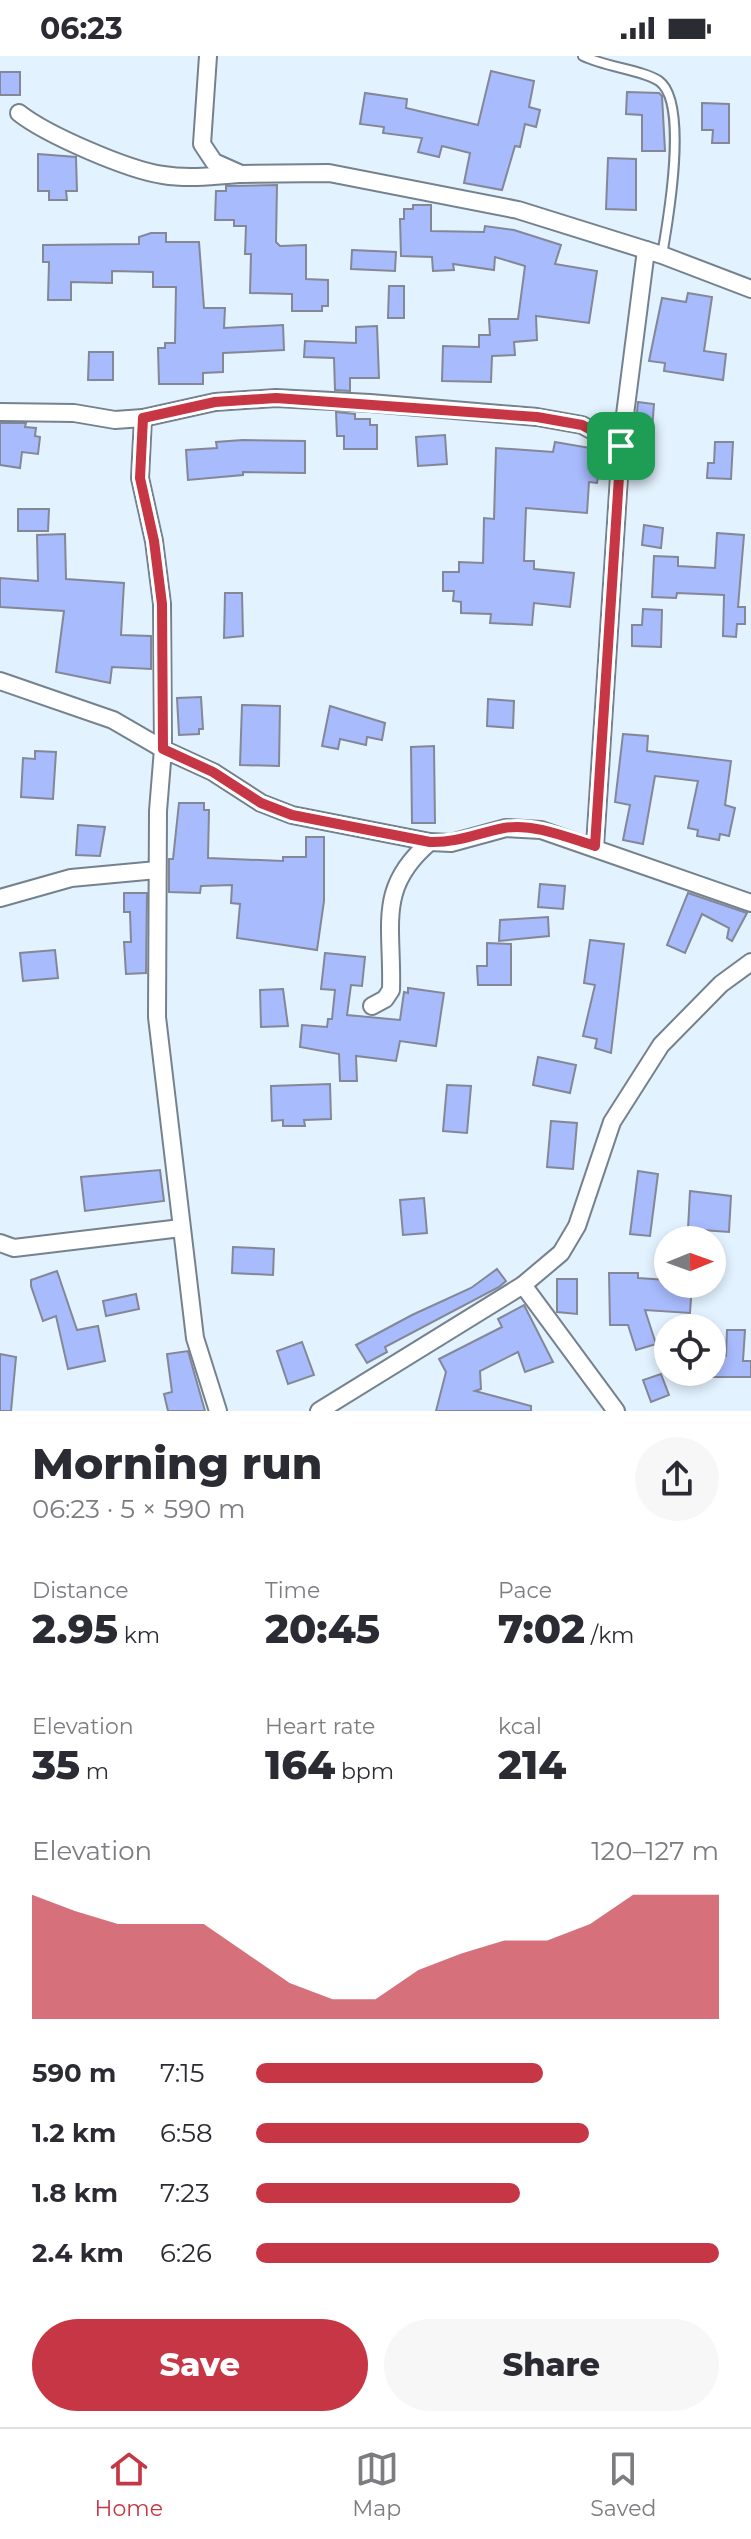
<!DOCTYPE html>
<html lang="en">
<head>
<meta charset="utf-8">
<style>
  body { margin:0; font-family:Montserrat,sans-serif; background:#f7f7f7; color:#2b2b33; height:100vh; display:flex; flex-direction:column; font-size:30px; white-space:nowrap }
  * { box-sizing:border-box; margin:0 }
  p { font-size:26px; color:#7c7c81 }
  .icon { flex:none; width:44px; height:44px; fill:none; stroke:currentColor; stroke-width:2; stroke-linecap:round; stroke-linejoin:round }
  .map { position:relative; height:1355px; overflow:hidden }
  .panel { display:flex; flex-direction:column; background:#fff; flex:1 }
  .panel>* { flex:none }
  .needle { width:52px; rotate:89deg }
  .controls { position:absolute; left:654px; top:1170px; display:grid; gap:16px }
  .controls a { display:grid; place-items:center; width:72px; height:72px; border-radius:50%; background:#fff; box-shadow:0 4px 12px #0003; font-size:40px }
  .pin { position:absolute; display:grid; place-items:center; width:68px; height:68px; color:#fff; margin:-34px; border-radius:16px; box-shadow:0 4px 12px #0006 }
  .round { display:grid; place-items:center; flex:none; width:84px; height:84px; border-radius:42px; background:#f7f7f7 }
  .overview { display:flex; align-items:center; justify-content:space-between; height:136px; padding:0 32px }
  h1 { font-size:44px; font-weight:800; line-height:60px }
  .stats { display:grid; grid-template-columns:repeat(3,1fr); gap:12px; height:136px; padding:8px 32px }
  .stats div { display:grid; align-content:center }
  .stats b { font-size:40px; font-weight:800 }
  .stats small { font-size:22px; font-weight:400 }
  .stats p { font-size:22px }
  .chart { height:224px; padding:16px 32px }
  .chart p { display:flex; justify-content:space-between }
  .chart svg { width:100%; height:144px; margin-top:8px; fill:#c63644; opacity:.7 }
  .primary-button { display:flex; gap:16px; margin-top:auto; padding:16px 32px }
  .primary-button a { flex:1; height:92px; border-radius:48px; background:#c63644; color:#fff; font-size:32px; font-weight:800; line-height:92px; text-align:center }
  .primary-button a+a { background:#f7f7f7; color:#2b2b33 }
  ul { padding:0 32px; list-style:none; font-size:26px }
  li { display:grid; grid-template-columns:128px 96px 1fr; align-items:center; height:60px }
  li i { height:20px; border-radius:10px; background:#c63644 }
  .status { display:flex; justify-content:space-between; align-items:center; height:56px; padding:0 40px; background:#fff; direction:ltr }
  .status svg { height:22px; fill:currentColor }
  .dock { display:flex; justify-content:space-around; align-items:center; height:112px; border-top:2px solid #e1e1e2; background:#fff; font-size:22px; color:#7c7c81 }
  .dock a { display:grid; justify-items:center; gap:4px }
  .dock .selected { color:#c63644 }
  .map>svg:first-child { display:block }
  .building { fill:#a8bbfd; stroke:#838796; stroke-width:2 }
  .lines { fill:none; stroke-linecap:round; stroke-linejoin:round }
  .lane-casing { stroke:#75828d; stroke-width:12 }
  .street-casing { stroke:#75828d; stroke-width:20 }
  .lane { stroke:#fff; stroke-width:8 }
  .street { stroke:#fff; stroke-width:16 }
  .route-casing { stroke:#fff; stroke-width:16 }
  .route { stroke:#c63644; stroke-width:10 }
</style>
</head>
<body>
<div class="status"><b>06:23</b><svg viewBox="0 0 49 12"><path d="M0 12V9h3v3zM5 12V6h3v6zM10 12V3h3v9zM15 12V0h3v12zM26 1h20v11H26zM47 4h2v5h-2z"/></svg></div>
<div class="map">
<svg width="751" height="1355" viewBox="0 0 751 1355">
  <rect width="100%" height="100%" fill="#e3f2ff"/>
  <g class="building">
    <path d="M 491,15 L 534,25 L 529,51 L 540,54 L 536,71 L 525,68 L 520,91 L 515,90 L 502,134 L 464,127 L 470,97 L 442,90 L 439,101 L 418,96 L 422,82 L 383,77 L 384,71 L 360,68 L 365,37 L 407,43 L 406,52 L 478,69 Z"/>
    <rect x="0" y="16" width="20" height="23"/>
    <path d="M 627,36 L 659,37 L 662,40 L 665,95 L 642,95 L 642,59 L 626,58 Z"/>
    <path d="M 702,47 L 729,48 L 729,87 L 712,87 L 713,74 L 702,74 Z"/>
    <path d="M 38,98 L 76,101 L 77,135 L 66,135 L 67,144 L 49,144 L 49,135 L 38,135 Z"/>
    <path d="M 608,102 L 636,103 L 636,154 L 606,153 Z"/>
    <path d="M 277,129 L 276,186 L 280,190 L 306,189 L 306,223 L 328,224 L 328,250 L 322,250 L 322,255 L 292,255 L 292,238 L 250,237 L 251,198 L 245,198 L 246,170 L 234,170 L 234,164 L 215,164 L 216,135 L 226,135 L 226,130 Z"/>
    <path d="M 413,149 L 431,149 L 431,175 L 484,176 L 485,170 L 514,174 L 561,189 L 555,208 L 597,215 L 589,267 L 536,260 L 537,284 L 514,286 L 515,299 L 492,300 L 491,326 L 442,325 L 443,290 L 479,291 L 479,279 L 490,279 L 489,263 L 518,263 L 525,210 L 495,201 L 494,214 L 453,208 L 454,214 L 433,215 L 432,201 L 401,200 L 400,163 L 404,163 L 404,153 L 413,153 Z"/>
    <path d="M 151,177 L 166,177 L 166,186 L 199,186 L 204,252 L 225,252 L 224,272 L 283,269 L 284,294 L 223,297 L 223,316 L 203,317 L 203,328 L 159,328 L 158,292 L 165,292 L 165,287 L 175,287 L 176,231 L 153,231 L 153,216 L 112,215 L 112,227 L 71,226 L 71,244 L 48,244 L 49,206 L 43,206 L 43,189 L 139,188 L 139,181 Z"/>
    <path d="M 352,194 L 396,196 L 395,215 L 351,213 Z"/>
    <path d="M 389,230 L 404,230 L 404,262 L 388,262 Z"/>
    <path d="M 688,237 L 712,241 L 704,295 L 726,298 L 723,324 L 664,315 L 665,307 L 649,305 L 662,242 L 686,246 Z"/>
    <path d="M 377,270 L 379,322 L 350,322 L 350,335 L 335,334 L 334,302 L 304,301 L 305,285 L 356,287 L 356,271 Z"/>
    <path d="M 89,296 L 113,296 L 113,324 L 88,324 Z"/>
    <path d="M 638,346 L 654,348 L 650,399 L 633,397 Z"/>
    <path d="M 336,356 L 355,358 L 355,363 L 370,363 L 370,369 L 377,369 L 377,393 L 344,393 L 344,380 L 337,380 Z"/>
    <path d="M 0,367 L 26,367 L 25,371 L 36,372 L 35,380 L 40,381 L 38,398 L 22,396 L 20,412 L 0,409 Z"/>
    <path d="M 445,379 L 447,408 L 418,410 L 416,381 Z"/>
    <path d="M 243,384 L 305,385 L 305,417 L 243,416 L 243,419 L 188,424 L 186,394 L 217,392 L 216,386 Z"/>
    <path d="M 555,386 L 596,393 L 594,401 L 601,402 L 597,427 L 589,426 L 587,457 L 526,452 L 524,505 L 534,505 L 534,513 L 574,517 L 570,551 L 534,547 L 532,569 L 490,567 L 491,558 L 461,557 L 461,546 L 453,545 L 454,535 L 443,535 L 443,516 L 459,516 L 459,506 L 483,507 L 484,462 L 494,463 L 496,392 L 553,396 Z"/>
    <path d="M 715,386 L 733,386 L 731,423 L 707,422 L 708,407 L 714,407 Z"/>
    <path d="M 18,453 L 49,453 L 48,475 L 18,475 Z"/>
    <path d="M 644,469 L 663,472 L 661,492 L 642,489 Z"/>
    <path d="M 717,477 L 744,479 L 738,551 L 745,551 L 745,568 L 737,568 L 736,581 L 723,580 L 724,539 L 677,537 L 676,542 L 652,541 L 654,500 L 678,501 L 678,510 L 715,512 Z"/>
    <path d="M 65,478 L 66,523 L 124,527 L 121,579 L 151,580 L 151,613 L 112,611 L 110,627 L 56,616 L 64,555 L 0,551 L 0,522 L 38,525 L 37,479 Z"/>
    <path d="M 225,537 L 242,537 L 243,580 L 224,582 Z"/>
    <path d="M 643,553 L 662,554 L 661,591 L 632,590 L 632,569 L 642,569 Z"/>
    <path d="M 201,641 L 203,673 L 199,673 L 199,678 L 179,679 L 177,642 Z"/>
    <path d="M 488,643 L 514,645 L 513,672 L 487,670 Z"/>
    <path d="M 242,649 L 280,650 L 279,710 L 240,709 Z"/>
    <path d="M 330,650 L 385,667 L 382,684 L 367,681 L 366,689 L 340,683 L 338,693 L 322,690 Z"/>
    <path d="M 623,678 L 648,680 L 647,695 L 731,705 L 725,749 L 735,752 L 729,780 L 720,778 L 719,784 L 697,780 L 698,774 L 688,772 L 698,725 L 655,720 L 643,788 L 623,784 L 630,749 L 615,746 Z"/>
    <path d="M 434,690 L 435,767 L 412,767 L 411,691 Z"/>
    <path d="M 35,695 L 56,696 L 53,743 L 21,741 L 23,702 L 35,703 Z"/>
    <path d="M 179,747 L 204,747 L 204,754 L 209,754 L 208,802 L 283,805 L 283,801 L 306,801 L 306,781 L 324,781 L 324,845 L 317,894 L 237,882 L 240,848 L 231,847 L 232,829 L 201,830 L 200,837 L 169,836 L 169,803 L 173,803 Z"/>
    <path d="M 78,769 L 105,771 L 100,800 L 76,799 Z"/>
    <path d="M 540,828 L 565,830 L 563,853 L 538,851 Z"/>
    <path d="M 124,837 L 147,837 L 146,917 L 126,918 L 124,886 L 131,886 L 130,856 L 124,856 Z"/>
    <path d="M 688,837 L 747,857 L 732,885 L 727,882 L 729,872 L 702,858 L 685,897 L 667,889 Z"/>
    <path d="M 548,861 L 549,880 L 499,885 L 500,864 Z"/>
    <path d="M 590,884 L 624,888 L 611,997 L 595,992 L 597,983 L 583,980 L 595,929 L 584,927 Z"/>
    <path d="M 487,887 L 511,888 L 511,929 L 478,929 L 477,910 L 487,910 Z"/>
    <path d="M 55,894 L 58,922 L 23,925 L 20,897 Z"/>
    <path d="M 325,897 L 365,901 L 362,930 L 351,929 L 347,959 L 400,964 L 404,936 L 408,937 L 408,932 L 444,937 L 436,990 L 400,985 L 396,1005 L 356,1000 L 357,1025 L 340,1025 L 339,998 L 300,991 L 302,969 L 327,971 L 328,963 L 332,963 L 335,934 L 321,933 Z"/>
    <path d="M 283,933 L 288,970 L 261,971 L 260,934 Z"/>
    <path d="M 538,1001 L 576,1009 L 570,1037 L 533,1029 Z"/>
    <path d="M 330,1028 L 331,1063 L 304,1064 L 305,1070 L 283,1070 L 283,1064 L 272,1065 L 271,1030 Z"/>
    <path d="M 447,1029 L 471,1030 L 467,1077 L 443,1075 Z"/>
    <path d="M 551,1065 L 577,1067 L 573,1113 L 547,1111 Z"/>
    <path d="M 160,1114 L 164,1145 L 85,1155 L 81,1121 Z"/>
    <path d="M 638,1115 L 658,1118 L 650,1180 L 630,1178 Z"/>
    <path d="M 690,1135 L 731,1140 L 729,1176 L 688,1173 Z"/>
    <path d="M 424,1142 L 427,1177 L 403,1179 L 400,1144 Z"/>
    <path d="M 233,1191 L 274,1193 L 273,1219 L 232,1217 Z"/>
    <path d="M 497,1213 L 506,1225 L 499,1231 L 385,1291 L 387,1296 L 367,1307 L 356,1289 L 412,1259 L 471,1232 Z"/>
    <path d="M 57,1215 L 77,1274 L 98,1270 L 105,1305 L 68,1313 L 56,1260 L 43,1265 L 31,1230 L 31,1224 Z"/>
    <path d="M 609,1217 L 638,1217 L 638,1222 L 668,1224 L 668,1228 L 692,1228 L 690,1257 L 645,1254 L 656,1288 L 636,1294 L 628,1269 L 610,1269 Z"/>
    <path d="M 557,1223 L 577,1223 L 577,1258 L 557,1256 Z"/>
    <path d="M 136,1238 L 139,1253 L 106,1260 L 103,1245 Z"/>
    <path d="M 524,1249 L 553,1306 L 525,1316 L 518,1296 L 480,1315 L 481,1333 L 475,1335 L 531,1350 L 531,1355 L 436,1355 L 446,1316 L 439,1303 L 502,1271 L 498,1263 Z"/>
    <path d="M 727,1274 L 745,1274 L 743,1305 L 751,1305 L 751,1321 L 712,1321 L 712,1300 L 726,1300 Z"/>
    <path d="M 302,1286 L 314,1319 L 288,1328 L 277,1295 Z"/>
    <path d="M 188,1295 L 205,1355 L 168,1355 L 164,1338 L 172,1336 L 167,1298 Z"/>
    <path d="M 0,1298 L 16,1301 L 11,1355 L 0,1355 Z"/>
    <path d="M 661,1318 L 669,1339 L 651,1346 L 643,1324 Z"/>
  </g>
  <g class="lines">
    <g class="lane-casing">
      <path id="lane" d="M 583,0 C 605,11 643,14 659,25 C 689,46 668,165 662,199"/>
    </g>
    <g class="street-casing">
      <g id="street">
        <path d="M 208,0 L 202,88 L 214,106 L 241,118 L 329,117 L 518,154 L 662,199 L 751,233"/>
        <path d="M 19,57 C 47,79 128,114 163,119 C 188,123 214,120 239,118"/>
        <path d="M 0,356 L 74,357 L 115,364 L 143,362"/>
        <path d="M 0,625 L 113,664 L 163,693 L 162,548 L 154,485 L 140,422 L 143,362 L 215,346 L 276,342 L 370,347 L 537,361 L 582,369 L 621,390"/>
        <path d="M 595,790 L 621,390 L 646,194"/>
        <path d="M 0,842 L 71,822 L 157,814"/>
        <path d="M 372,950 L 385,943 L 391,934 C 393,869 376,832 430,786"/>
        <path d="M 0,1187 L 14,1192 L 181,1172"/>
        <path d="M 523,1229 L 616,1355"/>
        <path d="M 218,1355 L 195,1282 L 157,961 L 158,755 L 163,693 L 213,716 L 261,747 L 292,759 L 430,786 L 451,787 L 506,772 L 541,774 L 751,847"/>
        <path d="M 319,1355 L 523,1229 L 561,1197 L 577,1170 L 612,1066 L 661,989 L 721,928 L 751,906"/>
      </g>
    </g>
    <use href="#lane" class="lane"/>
    <use href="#street" class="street"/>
  </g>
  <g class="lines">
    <g class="route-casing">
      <path id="route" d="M 276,342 L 537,361 L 582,369 L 621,390 L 595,790 C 566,781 534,767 504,772 C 478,777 457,787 430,786 L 292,759 L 261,747 L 213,716 L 163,693 L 162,548 L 154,485 L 140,422 L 143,362 L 215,346 Z"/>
    </g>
    <use href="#route" class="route"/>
  </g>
</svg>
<div class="controls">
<a><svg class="needle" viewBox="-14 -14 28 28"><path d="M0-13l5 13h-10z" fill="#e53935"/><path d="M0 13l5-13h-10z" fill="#7c7c81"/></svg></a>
<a><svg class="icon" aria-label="locate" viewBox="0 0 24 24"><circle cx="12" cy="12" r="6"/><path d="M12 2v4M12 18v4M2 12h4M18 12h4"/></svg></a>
</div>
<div class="pin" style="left:621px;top:390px;background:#1e9e55"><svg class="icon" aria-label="arrive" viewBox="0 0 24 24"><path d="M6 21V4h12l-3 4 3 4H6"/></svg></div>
</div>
<section class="panel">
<div class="overview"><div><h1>Morning run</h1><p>06:23 · 5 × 590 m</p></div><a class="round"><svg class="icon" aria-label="share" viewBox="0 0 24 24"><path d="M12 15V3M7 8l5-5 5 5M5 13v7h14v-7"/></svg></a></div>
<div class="stats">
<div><p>Distance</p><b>2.95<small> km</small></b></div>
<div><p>Time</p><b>20:45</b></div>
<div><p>Pace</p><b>7:02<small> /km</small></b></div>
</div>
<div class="stats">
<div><p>Elevation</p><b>35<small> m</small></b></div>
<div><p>Heart rate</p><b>164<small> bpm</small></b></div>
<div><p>kcal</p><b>214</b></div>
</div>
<div class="chart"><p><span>Elevation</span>120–127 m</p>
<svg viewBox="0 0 160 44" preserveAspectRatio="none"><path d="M0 44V6L10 11L20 15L30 15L40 15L50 24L60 33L70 38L80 38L90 29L100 24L110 20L120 20L130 15L140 6L150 6L160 6V44z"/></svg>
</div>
<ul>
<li><b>590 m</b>7:15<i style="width:62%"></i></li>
<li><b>1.2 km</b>6:58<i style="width:72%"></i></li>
<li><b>1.8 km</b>7:23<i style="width:57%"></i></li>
<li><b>2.4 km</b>6:26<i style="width:100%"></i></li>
</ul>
<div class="primary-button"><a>Save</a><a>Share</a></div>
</section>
<nav class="dock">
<a class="selected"><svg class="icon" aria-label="home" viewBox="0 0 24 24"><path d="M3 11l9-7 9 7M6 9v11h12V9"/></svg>Home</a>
<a><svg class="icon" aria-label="map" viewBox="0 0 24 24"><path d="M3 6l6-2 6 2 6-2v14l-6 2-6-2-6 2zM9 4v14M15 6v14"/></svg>Map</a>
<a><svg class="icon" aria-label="saved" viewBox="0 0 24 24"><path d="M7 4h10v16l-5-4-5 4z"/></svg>Saved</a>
</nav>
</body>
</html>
